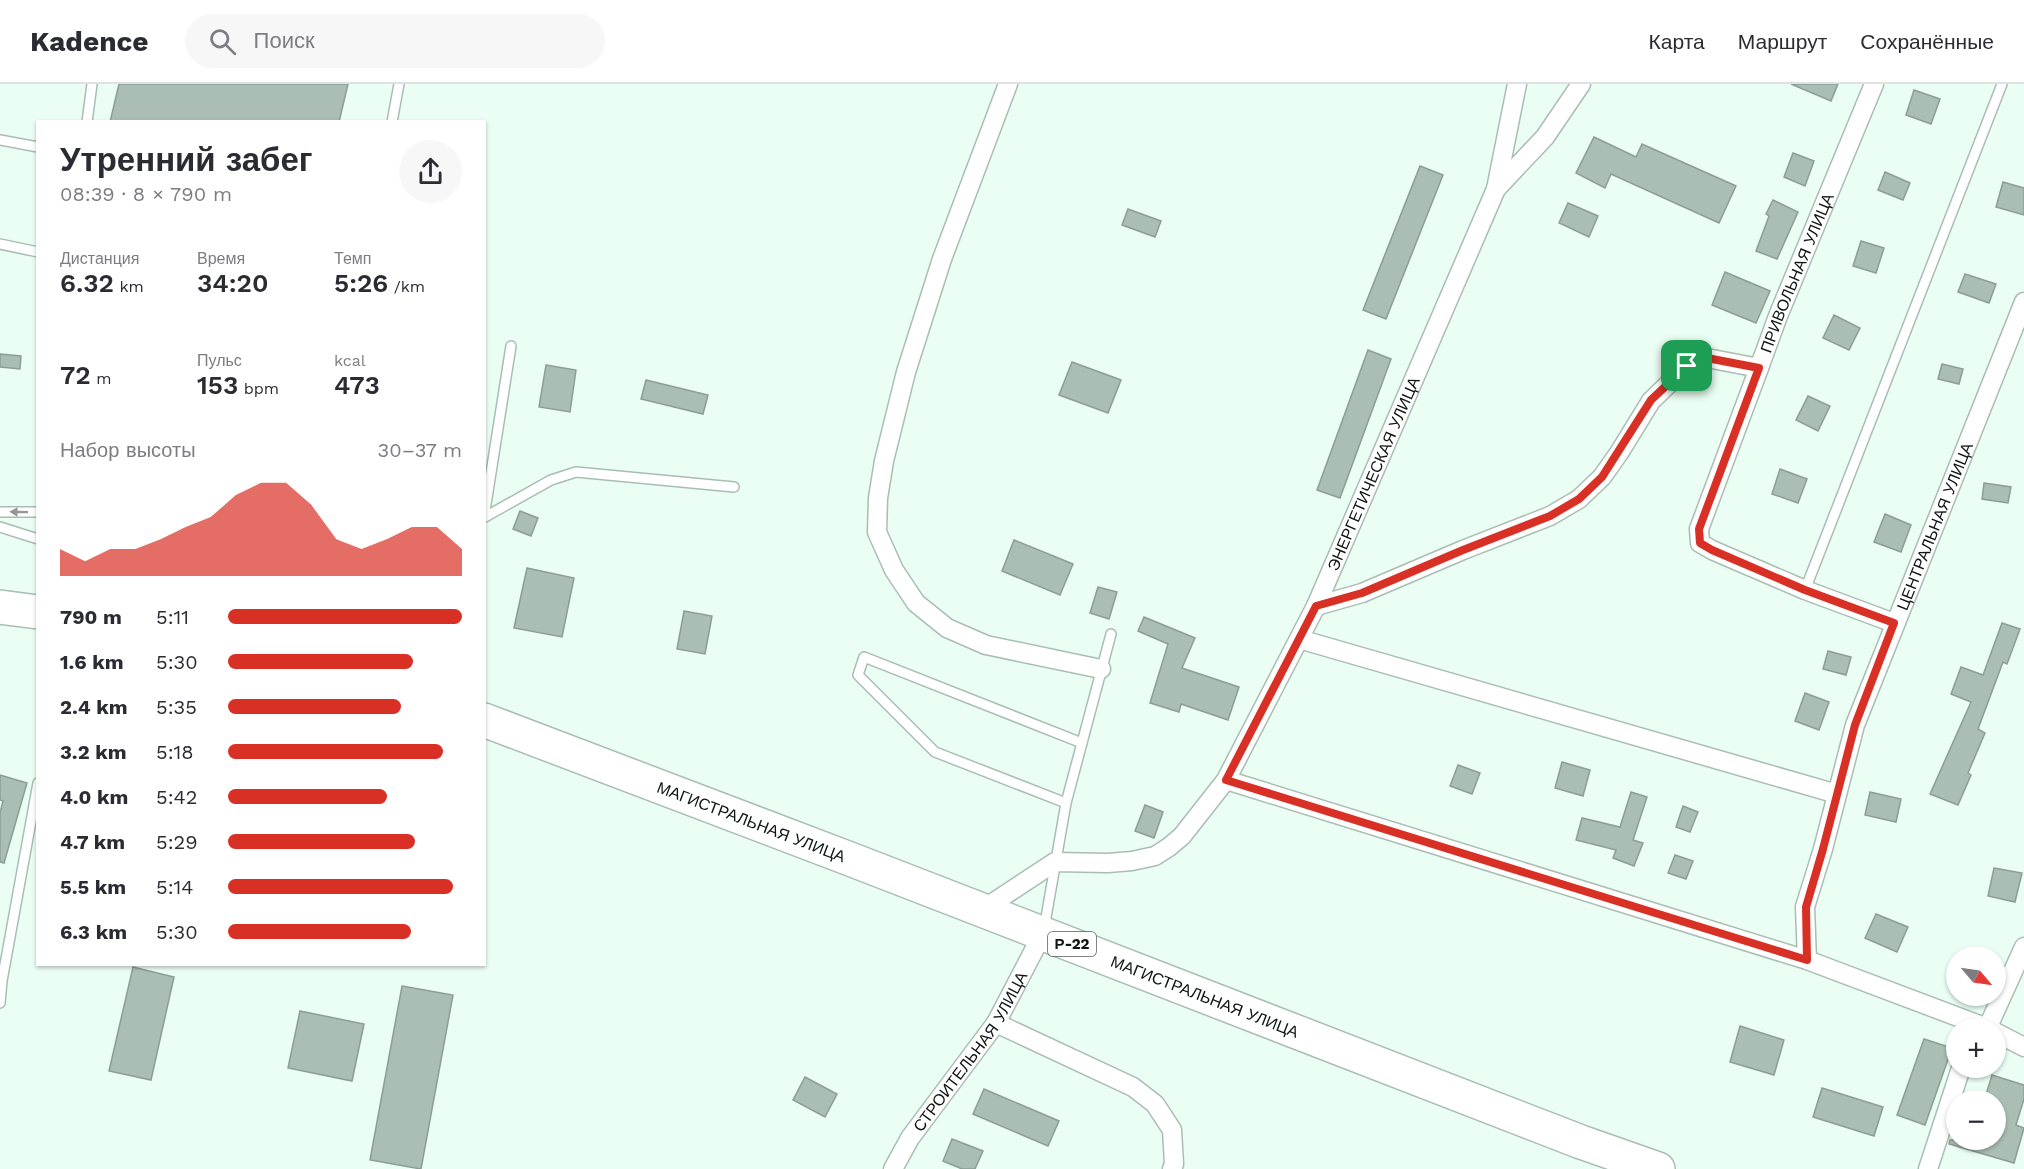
<!DOCTYPE html>
<html lang="ru">
<head>
<meta charset="utf-8">
<style>
  body { margin:0; font-family:"Work Sans",sans-serif; background:#f7f7f7; color:#2b2b33; height:100vh; display:flex; flex-direction:column; font-size:22px; white-space:nowrap }
  * { box-sizing:border-box; margin:0 }
  p { font-size:20px; color:#7c7c81 }
  .icon { flex:none; width:33px; height:33px; fill:none; stroke:currentColor; stroke-width:2; stroke-linecap:round; stroke-linejoin:round }
  .map { position:relative; flex:1; overflow:hidden }
  .side { position:absolute; left:36px; top:36px; width:450px; height:846px; display:flex; flex-direction:column; background:#fff; border-radius:0px; box-shadow:0 2px 4px #0004 }
  .side>* { flex:none }
  .needle { width:39px; rotate:119deg }
  .tools { position:absolute; left:1946px; top:862px; display:grid; gap:12px }
  .tools a { display:grid; place-items:center; width:60px; height:60px; border-radius:50%; background:#fff; box-shadow:0 2px 4px #0004; font-size:30px }
  .pin { position:absolute; display:grid; place-items:center; width:51px; height:51px; color:#fff; margin:-26px; border-radius:12px; box-shadow:0 3px 9px #0006 }
  .round { display:grid; place-items:center; flex:none; width:63px; height:63px; border-radius:32px; background:#f7f7f7 }
  .head { display:flex; align-items:center; justify-content:space-between; height:102px; padding:0 24px }
  h1 { font-size:33px; font-weight:600; line-height:45px }
  .figures { display:grid; grid-template-columns:repeat(3,1fr); gap:9px; height:102px; padding:6px 24px }
  .figures div { display:grid; align-content:center }
  .figures b { font-size:26px; font-weight:600 }
  .figures small { font-size:16px; font-weight:400 }
  .figures p { font-size:16px }
  .chart { height:168px; padding:12px 24px }
  .chart p { display:flex; justify-content:space-between }
  .chart svg { width:100%; height:108px; margin-top:6px; fill:#d93025; opacity:.7 }
  ul { padding:0 24px; list-style:none; font-size:20px }
  li { display:grid; grid-template-columns:96px 72px 1fr; align-items:center; height:45px }
  li i { height:15px; border-radius:8px; background:#d93025 }
  header { display:flex; align-items:center; gap:36px; box-sizing:border-box; height:84px; padding:0 30px; background:#fff; border-bottom:2px solid #e1e1e2 }
  header strong { font-size:28px }
  nav { display:flex; gap:33px; margin-inline-start:auto; font-size:21px }
  .search { width:420px; height:54px; background:#f7f7f7; display:flex; align-items:center; gap:15px; box-sizing:border-box; padding:0 21px; border-radius:33px; color:#7c7c81; font-size:22px }
  .map>svg:first-child { display:block }
  .building { fill:#abbeb4; stroke:#8c9e94; stroke-width:1.5 }
  .lines { fill:none; stroke-linecap:round; stroke-linejoin:round }
  .lane-casing { stroke:#aabdb3; stroke-width:12 }
  .street-casing { stroke:#aabdb3; stroke-width:21 }
  .highway-casing { stroke:#aabdb3; stroke-width:36 }
  .lane { stroke:#fff; stroke-width:9 }
  .street { stroke:#fff; stroke-width:18 }
  .highway { stroke:#fff; stroke-width:33 }
  .oneway { fill:#939694 }
  .route-casing { stroke:#fff; stroke-width:12 }
  .route { stroke:#d93025; stroke-width:8 }
  .labels { text-anchor:middle; stroke-width:4.5; stroke-linejoin:round; paint-order:stroke }
  .shield { fill:#fff; stroke:#575b59; stroke-width:1.5 }
  .shield-label { font-size:15px; font-weight:bold; fill:#0f1512 }
  .street-label { font-size:16px; fill:#0f1512; stroke:#fff }
</style>
</head>
<body>
<header>
<strong>Kadence</strong>
<div class="search"><svg class="icon" aria-label="search" viewBox="0 0 24 24"><circle cx="10" cy="10" r="6"/><path d="M15 15l6 6"/></svg>Поиск</div>
<nav><a>Карта</a><a>Маршрут</a><a>Сохранённые</a></nav>
</header>
<div class="map">
<svg width="2024" height="1085" viewBox="0 0 2024 1085">
  <rect width="100%" height="100%" fill="#eafef3"/>
  <g class="building">
    <path d="M 119,0 L 348,0 L 339,38 L 110,38 Z"/>
    <path d="M 1791,0 L 1838,0 L 1831,17 Z"/>
    <path d="M 1914,6 L 1940,15 L 1931,40 L 1906,31 Z"/>
    <path d="M 1594,53 L 1636,73 L 1642,60 L 1736,102 L 1719,139 L 1611,90 L 1605,104 L 1576,89 Z"/>
    <path d="M 1793,69 L 1814,77 L 1805,102 L 1784,93 Z"/>
    <path d="M 1420,82 L 1443,91 L 1386,235 L 1363,226 Z"/>
    <path d="M 1885,88 L 1910,99 L 1903,116 L 1878,106 Z"/>
    <path d="M 2003,98 L 2024,104 L 2024,131 L 1996,123 Z"/>
    <path d="M 1773,116 L 1798,128 L 1777,175 L 1756,167 L 1769,132 L 1766,130 Z"/>
    <path d="M 1568,119 L 1598,132 L 1589,153 L 1559,139 Z"/>
    <path d="M 1128,125 L 1161,137 L 1155,153 L 1122,141 Z"/>
    <path d="M 1861,157 L 1884,164 L 1876,189 L 1853,182 Z"/>
    <path d="M 1725,188 L 1770,207 L 1756,239 L 1712,221 Z"/>
    <path d="M 1965,190 L 1996,200 L 1989,219 L 1958,208 Z"/>
    <path d="M 1834,231 L 1860,244 L 1849,266 L 1823,254 Z"/>
    <path d="M 1368,266 L 1391,275 L 1340,414 L 1317,406 Z"/>
    <path d="M 0,270 L 21,272 L 20,285 L 0,283 Z"/>
    <path d="M 1072,278 L 1121,296 L 1108,329 L 1059,311 Z"/>
    <path d="M 1942,280 L 1963,285 L 1959,300 L 1938,295 Z"/>
    <path d="M 546,281 L 576,286 L 570,328 L 539,323 Z"/>
    <path d="M 646,296 L 708,311 L 703,330 L 641,315 Z"/>
    <path d="M 1808,312 L 1830,322 L 1818,347 L 1796,336 Z"/>
    <path d="M 1780,385 L 1807,395 L 1798,419 L 1772,410 Z"/>
    <path d="M 1984,399 L 2011,403 L 2008,419 L 1982,415 Z"/>
    <path d="M 520,427 L 538,434 L 531,452 L 513,445 Z"/>
    <path d="M 1885,430 L 1911,441 L 1901,468 L 1874,458 Z"/>
    <path d="M 1014,456 L 1073,480 L 1060,511 L 1002,487 Z"/>
    <path d="M 527,484 L 574,494 L 562,553 L 514,544 Z"/>
    <path d="M 1098,503 L 1117,508 L 1109,535 L 1090,529 Z"/>
    <path d="M 684,527 L 712,532 L 705,570 L 677,565 Z"/>
    <path d="M 1144,533 L 1195,554 L 1182,584 L 1239,603 L 1228,636 L 1181,620 L 1179,628 L 1150,619 L 1168,560 L 1138,547 Z"/>
    <path d="M 2002,539 L 2020,545 L 2007,580 L 2003,578 L 1978,645 L 1985,649 L 1968,689 L 1971,691 L 1958,721 L 1930,710 L 1971,618 L 1951,610 L 1961,583 L 1983,591 Z"/>
    <path d="M 1828,567 L 1851,573 L 1846,591 L 1823,585 Z"/>
    <path d="M 1805,609 L 1829,618 L 1819,646 L 1795,637 Z"/>
    <path d="M 1562,678 L 1590,686 L 1583,712 L 1555,704 Z"/>
    <path d="M 1458,681 L 1480,689 L 1472,710 L 1450,702 Z"/>
    <path d="M 0,691 L 27,699 L 4,779 L 0,778 L 0,729 L 3,717 L 0,716 Z"/>
    <path d="M 1631,708 L 1647,713 L 1633,756 L 1643,759 L 1634,782 L 1613,774 L 1616,766 L 1576,756 L 1582,734 L 1620,743 Z"/>
    <path d="M 1870,708 L 1901,715 L 1896,738 L 1865,731 Z"/>
    <path d="M 1145,721 L 1163,728 L 1154,754 L 1135,747 Z"/>
    <path d="M 1683,722 L 1698,728 L 1690,748 L 1676,743 Z"/>
    <path d="M 1675,771 L 1693,777 L 1686,795 L 1668,789 Z"/>
    <path d="M 1994,784 L 2022,789 L 2015,818 L 1988,812 Z"/>
    <path d="M 1876,830 L 1908,843 L 1897,868 L 1865,854 Z"/>
    <path d="M 133,883 L 174,893 L 151,996 L 109,987 Z"/>
    <path d="M 402,902 L 453,911 L 421,1085 L 370,1076 Z"/>
    <path d="M 300,927 L 364,940 L 352,997 L 288,984 Z"/>
    <path d="M 1740,942 L 1784,956 L 1774,991 L 1730,978 Z"/>
    <path d="M 1924,955 L 1952,964 L 1925,1041 L 1897,1031 Z"/>
    <path d="M 1992,991 L 2024,1001 L 2024,1015 L 2016,1041 L 2024,1044 L 2014,1079 L 1949,1060 L 1950,1056 L 1995,1056 L 1995,1017 L 1984,1017 Z"/>
    <path d="M 805,993 L 837,1010 L 825,1033 L 793,1016 Z"/>
    <path d="M 1822,1004 L 1883,1023 L 1874,1052 L 1813,1033 Z"/>
    <path d="M 984,1005 L 1059,1037 L 1048,1062 L 973,1030 Z"/>
    <path d="M 952,1055 L 983,1067 L 975,1085 L 962,1085 L 943,1077 Z"/>
  </g>
  <g class="lines">
    <g class="lane-casing">
      <g id="lane">
        <path d="M 87,38 L 92,0"/>
        <path d="M 392,38 L 399,0"/>
        <path d="M 0,56 L 38,63"/>
        <path d="M 0,160 L 38,168"/>
        <path d="M 0,428 L 38,428"/>
        <path d="M 484,433 L 511,262"/>
        <path d="M 485,433 L 551,396 L 576,388 L 734,403"/>
        <path d="M 0,443 L 38,455"/>
        <path d="M 1805,506 L 2002,0"/>
        <path d="M 1066,719 L 935,668 L 858,591 L 864,573 L 1082,659"/>
        <path d="M 1044,845 L 1066,719 L 1111,550"/>
        <path d="M 0,919 L 2,897 L 38,699"/>
      </g>
    </g>
    <g class="street-casing">
      <g id="street">
        <path d="M 1008,0 L 942,175 L 906,288 L 884,377 L 878,414 L 877,448 L 894,486 L 916,519 L 947,544 L 986,561 L 1101,585"/>
        <path d="M 1496,105 L 1545,53 L 1581,0"/>
        <path d="M 1759,284 L 1699,445 L 1700,459 L 1712,466 L 1805,506 L 1894,539"/>
        <path id="s1" d="M 1316,522 L 1362,509 L 1463,466 L 1550,432 L 1579,415 L 1602,393 L 1619,369 L 1651,317 L 1687,282 L 1707,274 L 1759,284 L 1778,232 L 1874,0"/>
        <path d="M 1299,555 L 1837,710"/>
        <path d="M 1226,696 L 1807,876 L 1990,945"/>
        <path id="s2" d="M 982,826 L 1055,778 L 1108,779 L 1132,777 L 1155,772 L 1169,763 L 1182,752 L 1226,696 L 1316,522 L 1496,105 L 1517,0"/>
        <path id="s3" d="M 1807,876 L 1805,823 L 1823,765 L 1855,641 L 2024,218"/>
        <path d="M 996,939 L 1133,1003 L 1155,1020 L 1172,1046 L 1174,1080 L 1172,1085"/>
        <path d="M 1987,945 L 2024,863"/>
        <path d="M 1995,948 L 2024,963"/>
        <path id="s4" d="M 893,1085 L 910,1054 L 996,939 L 1043,849"/>
        <path d="M 1928,1085 L 1961,984"/>
      </g>
    </g>
    <g class="highway-casing">
      <g id="highway">
        <path d="M 0,523 L 38,528"/>
        <path id="s5" d="M 484,636 L 850,775 L 1581,1058 L 1658,1085"/>
      </g>
    </g>
    <use href="#lane" class="lane"/>
    <use href="#street" class="street"/>
    <use href="#highway" class="highway"/>
  </g>
  <defs><path id="oneway-solid" d="M-6-.8H1V-3.2L6.5 0L1 3.2V.8H-6Z" transform="scale(1.5)"/></defs>
  <use class="oneway" href="#oneway-solid" transform="translate(19 428) rotate(-179)"/>
  <g class="lines">
    <g class="route-casing">
      <path id="route" d="M 1707,274 L 1759,284 L 1699,445 L 1700,459 L 1712,466 L 1805,506 L 1894,539 L 1855,641 L 1823,765 L 1806,823 L 1807,876 L 1226,696 L 1316,522 L 1362,509 L 1463,466 L 1550,432 L 1579,415 L 1602,393 L 1651,316 L 1687,282 Z"/>
    </g>
    <use href="#route" class="route"/>
  </g>
  <g class="labels">
    <rect class="shield" x="1048" y="848" width="48" height="24" rx="4.5"/>
    <g class="shield-label">
      <text x="1072" y="865">Р-22</text>
    </g>
    <g class="street-label">
      <text dy="6" stroke="none"><textPath href="#s1" startOffset="634">ПРИВОЛЬНАЯ УЛИЦА</textPath></text>
      <text dy="6" stroke="none"><textPath href="#s2" startOffset="633">ЭНЕРГЕТИЧЕСКАЯ УЛИЦА</textPath></text>
      <text dy="6" stroke="none"><textPath href="#s3" startOffset="456">ЦЕНТРАЛЬНАЯ УЛИЦА</textPath></text>
      <text dy="6" stroke="none"><textPath href="#s5" startOffset="286">МАГИСТРАЛЬНАЯ УЛИЦА</textPath></text>
      <text dy="6" stroke="none"><textPath href="#s5" startOffset="772">МАГИСТРАЛЬНАЯ УЛИЦА</textPath></text>
      <text dy="6" stroke="none"><textPath href="#s4" startOffset="141">СТРОИТЕЛЬНАЯ УЛИЦА</textPath></text>
    </g>
  </g>
</svg>
<div class="tools">
<a><svg class="needle" viewBox="-14 -14 28 28"><path d="M0-13l5 13h-10z" fill="#e53935"/><path d="M0 13l5-13h-10z" fill="#7c7c81"/></svg></a>
<a>+</a>
<a>−</a>
</div>
<div class="pin" style="left:1687px;top:282px;background:#1e9e55"><svg class="icon" aria-label="arrive" viewBox="0 0 24 24"><path d="M6 21V4h12l-3 4 3 4H6"/></svg></div>
<section class="side">
<div class="head"><div><h1>Утренний забег</h1><p>08:39 · 8 × 790 m</p></div><a class="round"><svg class="icon" aria-label="share" viewBox="0 0 24 24"><path d="M12 15V3M7 8l5-5 5 5M5 13v7h14v-7"/></svg></a></div>
<div class="figures">
<div><p>Дистанция</p><b>6.32<small> km</small></b></div>
<div><p>Время</p><b>34:20</b></div>
<div><p>Темп</p><b>5:26<small> /km</small></b></div>
</div>
<div class="figures">
<div><b>72<small> m</small></b></div>
<div><p>Пульс</p><b>153<small> bpm</small></b></div>
<div><p>kcal</p><b>473</b></div>
</div>
<div class="chart"><p><span>Набор высоты</span>30–37 m</p>
<svg viewBox="0 0 160 44" preserveAspectRatio="none"><path d="M0 44V33L10 38L20 33L30 33L40 29L50 24L60 20L70 11L80 6L90 6L100 15L110 29L120 33L130 29L140 24L150 24L160 33V44z"/></svg>
</div>
<ul>
<li><b>790 m</b>5:11<i style="width:100%"></i></li>
<li><b>1.6 km</b>5:30<i style="width:79%"></i></li>
<li><b>2.4 km</b>5:35<i style="width:74%"></i></li>
<li><b>3.2 km</b>5:18<i style="width:92%"></i></li>
<li><b>4.0 km</b>5:42<i style="width:68%"></i></li>
<li><b>4.7 km</b>5:29<i style="width:80%"></i></li>
<li><b>5.5 km</b>5:14<i style="width:96%"></i></li>
<li><b>6.3 km</b>5:30<i style="width:78%"></i></li>
</ul>
</section>
</div>
</body>
</html>
